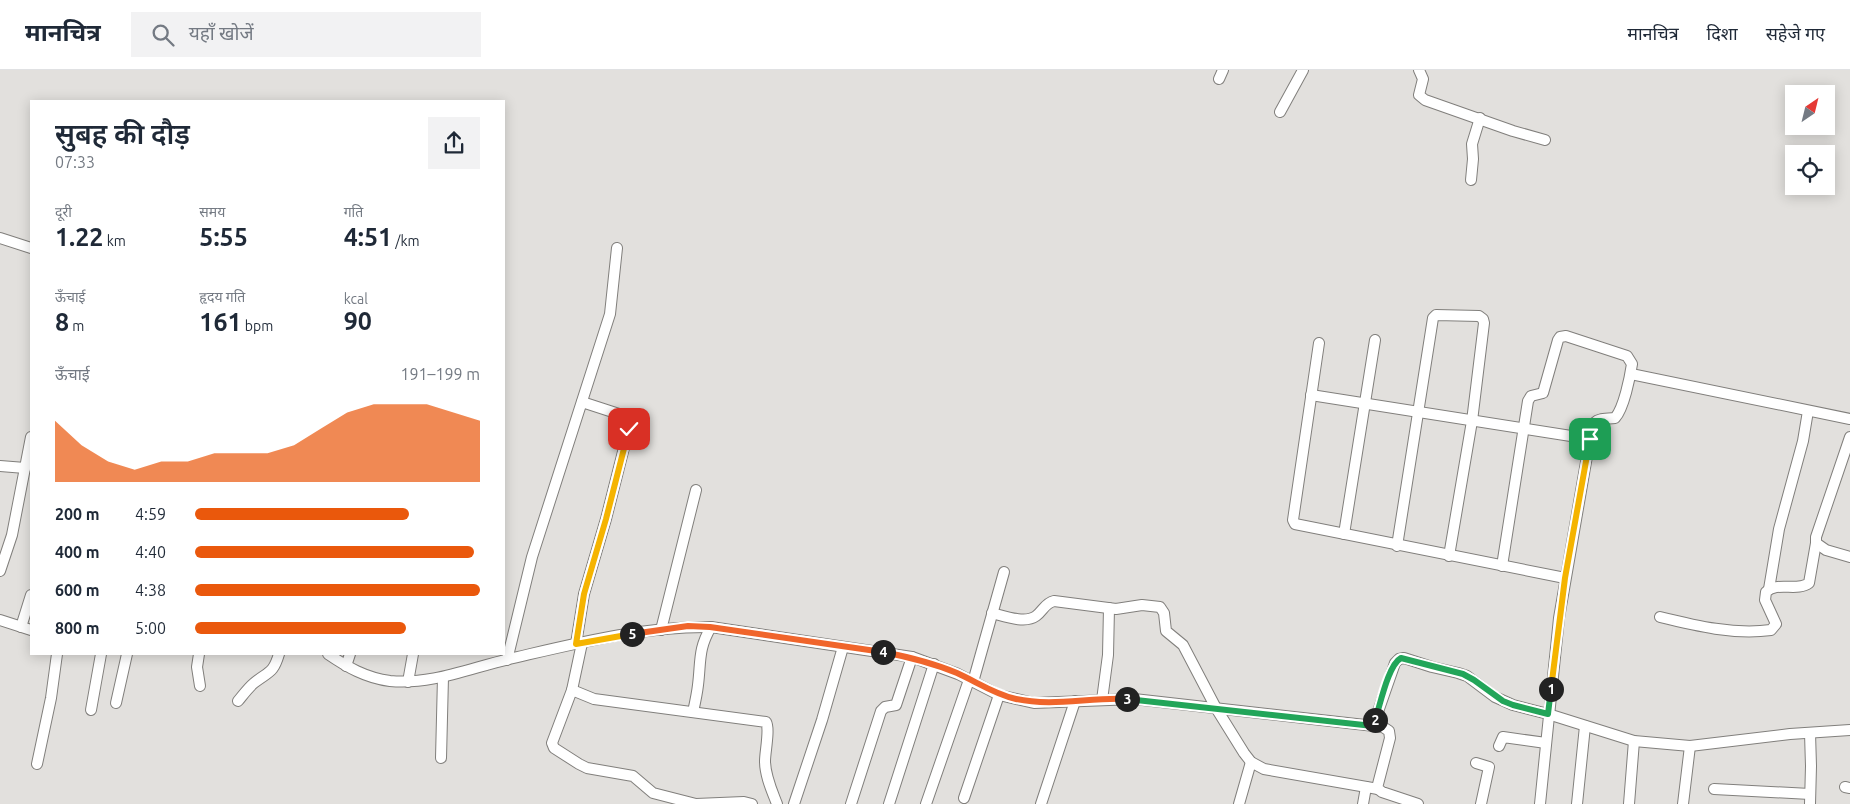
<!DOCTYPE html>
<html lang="hi">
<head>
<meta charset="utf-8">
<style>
  body { margin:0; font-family:Ubuntu,"Noto Sans Devanagari",sans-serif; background:#f2f2f3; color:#1f2937; height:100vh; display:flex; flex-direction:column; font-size:19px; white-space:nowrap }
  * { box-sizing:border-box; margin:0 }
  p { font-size:16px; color:#747a83 }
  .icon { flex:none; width:28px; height:28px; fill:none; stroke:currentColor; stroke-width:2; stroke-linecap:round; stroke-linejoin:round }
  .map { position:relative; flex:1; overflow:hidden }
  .panel { position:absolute; left:30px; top:30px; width:475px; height:555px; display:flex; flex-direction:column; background:#fff; border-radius:0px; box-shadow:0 2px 12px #0003 }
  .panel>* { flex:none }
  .needle { width:32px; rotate:35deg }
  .fabs { position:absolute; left:1785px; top:15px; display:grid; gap:10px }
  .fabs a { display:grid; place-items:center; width:50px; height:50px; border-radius:0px; background:#fff; box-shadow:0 2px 12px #0003; font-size:25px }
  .pin { position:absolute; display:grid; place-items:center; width:42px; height:42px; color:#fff; margin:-21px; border-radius:10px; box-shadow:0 2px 8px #0006 }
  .km { position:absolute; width:25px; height:25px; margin:-12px; border-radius:50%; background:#222; color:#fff; font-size:14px; line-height:25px; text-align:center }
  .round { display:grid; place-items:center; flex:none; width:52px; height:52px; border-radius:0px; background:#f2f2f3 }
  .overview { display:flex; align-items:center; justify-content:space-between; height:85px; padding:0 25px }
  h1 { font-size:28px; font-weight:600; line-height:38px }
  .figures { display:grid; grid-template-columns:repeat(3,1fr); gap:8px; height:85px; padding:5px 25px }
  .figures div { display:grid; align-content:center }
  .figures b { font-size:25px; font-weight:600 }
  .figures small { font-size:14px; font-weight:400 }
  .figures p { font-size:14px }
  .chart { height:140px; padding:10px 25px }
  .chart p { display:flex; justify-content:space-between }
  .chart svg { width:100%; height:90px; margin-top:5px; fill:#ea580c; opacity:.7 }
  ul { padding:0 25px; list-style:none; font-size:16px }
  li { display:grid; grid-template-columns:80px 60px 1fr; align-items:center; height:38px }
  li i { height:12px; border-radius:6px; background:#ea580c }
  header { display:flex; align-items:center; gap:30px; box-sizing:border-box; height:70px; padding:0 25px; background:#fff; border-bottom:1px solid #e0e1e3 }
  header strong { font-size:24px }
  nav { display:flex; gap:28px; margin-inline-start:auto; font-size:18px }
  .search { width:350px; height:45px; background:#f2f2f3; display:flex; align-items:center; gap:12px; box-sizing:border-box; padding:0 18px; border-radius:0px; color:#747a83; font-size:19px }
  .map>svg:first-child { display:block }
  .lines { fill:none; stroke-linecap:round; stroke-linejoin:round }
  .minor-casing { stroke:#817f7c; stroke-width:12 }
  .minor { stroke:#fff; stroke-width:10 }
  .split-1-casing { stroke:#fff; stroke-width:10 }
  .split-2-casing { stroke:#fff; stroke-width:10 }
  .split-3-casing { stroke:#fff; stroke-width:10 }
  .split-4-casing { stroke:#fff; stroke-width:10 }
  .split-5-casing { stroke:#fff; stroke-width:10 }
  .split-6-casing { stroke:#fff; stroke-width:10 }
  .split-1 { stroke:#f5b400; stroke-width:6 }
  .split-2 { stroke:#22a559; stroke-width:6 }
  .split-3 { stroke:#22a559; stroke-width:6 }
  .split-4 { stroke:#f0652b; stroke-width:6 }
  .split-5 { stroke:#f0652b; stroke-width:6 }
  .split-6 { stroke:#f5b400; stroke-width:6 }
</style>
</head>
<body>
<header>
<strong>मानचित्र</strong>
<div class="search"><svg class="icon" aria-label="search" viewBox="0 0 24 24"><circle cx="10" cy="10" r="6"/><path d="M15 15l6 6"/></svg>यहाँ खोजें</div>
<nav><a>मानचित्र</a><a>दिशा</a><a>सहेजे गए</a></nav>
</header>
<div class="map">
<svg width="1850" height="734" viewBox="0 0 1850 734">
  <rect width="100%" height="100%" fill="#e2e0dd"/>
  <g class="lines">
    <g class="minor-casing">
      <g id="minor">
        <path d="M 1419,0 L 1423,9 L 1419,25 L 1425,30 L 1513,61 L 1545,70"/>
        <path d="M 1219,9 L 1223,0"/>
        <path d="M 1280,42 L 1303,0"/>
        <path d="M 1471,110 L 1473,89 L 1472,74 L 1480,48"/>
        <path d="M 0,168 L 31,178"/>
        <path d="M 1319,273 L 1293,450 L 1295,454 L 1565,508"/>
        <path d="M 1631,304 L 1850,349"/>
        <path d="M 1311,325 L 1590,369"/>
        <path d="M 1850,367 L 1816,467 L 1816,473 L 1826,480 L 1850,487"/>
        <path d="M 0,396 L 25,398"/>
        <path d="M 1344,464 L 1375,270"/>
        <path d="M 1397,476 L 1433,248 L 1436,245 L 1479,246 L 1483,249 L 1484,253 L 1472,351 L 1449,486"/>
        <path d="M 1502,496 L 1528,331 L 1531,326 L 1543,323 L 1558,270 L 1560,267 L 1566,266 L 1627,286 L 1632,294 C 1630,307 1624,338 1615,348 C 1595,350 1594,347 1590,369 L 1559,548 L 1540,734"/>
        <path d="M 0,501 L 12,465 L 31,367"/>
        <path d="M 1769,519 L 1779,459 L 1803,371 L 1808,341"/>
        <path d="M 992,543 C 1004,546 1025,554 1036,546 C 1043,541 1045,533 1054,531 L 1116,539 L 1142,535 L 1160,537 L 1164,543 L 1166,561 L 1183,575 L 1216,638 L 1244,683 L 1251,692 L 1264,699 L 1378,719"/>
        <path d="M 1660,547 C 1697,556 1734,565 1771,560 L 1776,554 L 1765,530 L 1766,522 C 1777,511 1797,522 1809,513 L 1816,473"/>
        <path d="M 0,550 L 31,560"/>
        <path d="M 21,557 L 31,525"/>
        <path d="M 661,560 L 696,420"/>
        <path d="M 582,573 L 572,620 L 552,673 L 554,678 L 579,694 L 587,698 L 633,706 L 653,723 L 696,734 L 744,732 L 752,734"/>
        <path d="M 576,574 L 584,524 L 606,449 L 630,354 L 622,345 L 582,332"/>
        <path d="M 199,584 L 197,597 L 200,616"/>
        <path d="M 328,584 C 347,597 366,608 390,611 C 431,615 470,598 509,589 C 574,574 643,556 711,557 L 912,587 L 958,604 L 999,625 L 1034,633 L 1134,629 L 1383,657 L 1389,661 L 1390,668 L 1377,718 L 1382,722 L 1418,734"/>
        <path d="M 507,590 L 532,487 L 610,244 L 617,178"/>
        <path d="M 346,596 L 350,584"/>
        <path d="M 408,612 L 413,584"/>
        <path d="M 973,612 L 1004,502"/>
        <path d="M 572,620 L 594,629 L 766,652 C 770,659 765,682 765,691 C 765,706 772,721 777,734"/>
        <path d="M 1102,630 L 1108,585 L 1109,538"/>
        <path d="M 238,631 C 243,625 248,618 254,613 C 269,601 273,604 279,584"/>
        <path d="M 116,633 L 127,584"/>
        <path d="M 91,640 L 101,584"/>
        <path d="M 693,642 C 695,633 697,624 698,615 C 701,591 698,579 711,557"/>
        <path d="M 1373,656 L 1395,593 L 1399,589 L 1404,588 L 1432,597 L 1458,603 L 1467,606 L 1495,627 L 1513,635 L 1548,644 L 1634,671 L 1690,676 L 1790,664 L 1850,660"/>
        <path d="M 1810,663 L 1811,696 L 1810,734"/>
        <path d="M 1499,676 L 1503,667 L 1546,673"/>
        <path d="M 441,688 L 443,607"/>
        <path d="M 1476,693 L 1489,697 L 1481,734"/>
        <path d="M 37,694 L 51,628 L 57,584"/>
        <path d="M 1845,717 L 1850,718"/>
        <path d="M 1714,719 L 1810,724"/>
        <path d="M 964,728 L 999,625"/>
        <path d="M 794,734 L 822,650 L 843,577"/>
        <path d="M 851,734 L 881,641 L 885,637 L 896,635 L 912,587"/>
        <path d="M 889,734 L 934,594"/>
        <path d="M 926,734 L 969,610"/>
        <path d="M 1041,734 L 1075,631"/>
        <path d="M 1239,734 L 1251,692"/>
        <path d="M 1363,734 L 1366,717"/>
        <path d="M 1577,734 L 1585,656"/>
        <path d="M 1629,734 L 1634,671"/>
        <path d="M 1683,734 L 1690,676"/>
      </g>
    </g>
    <use href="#minor" class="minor"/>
  </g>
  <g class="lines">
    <g class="split-1-casing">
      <path id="split-1" d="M 1551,619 L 1565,508 L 1590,369"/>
    </g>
    <g class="split-2-casing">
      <path id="split-2" d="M 1375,650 C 1380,636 1388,595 1401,588 L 1463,604 L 1474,610 L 1503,631 L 1513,635 L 1548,644 L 1551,619"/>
    </g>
    <g class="split-3-casing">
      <path id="split-3" d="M 1127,629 L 1373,656 L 1375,650"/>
    </g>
    <g class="split-4-casing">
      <path id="split-4" d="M 883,582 C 909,587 933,593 957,603 C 977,612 994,624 1016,629 C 1053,637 1090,627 1127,629"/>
    </g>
    <g class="split-5-casing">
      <path id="split-5" d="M 632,564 L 688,556 L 710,557 L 883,582"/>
    </g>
    <g class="split-6-casing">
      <path id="split-6" d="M 629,359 L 606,449 L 584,524 L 576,574 L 632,564"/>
    </g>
    <use href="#split-1" class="split-1"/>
    <use href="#split-2" class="split-2"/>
    <use href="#split-3" class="split-3"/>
    <use href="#split-4" class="split-4"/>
    <use href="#split-5" class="split-5"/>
    <use href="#split-6" class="split-6"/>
  </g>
</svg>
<div class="fabs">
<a><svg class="needle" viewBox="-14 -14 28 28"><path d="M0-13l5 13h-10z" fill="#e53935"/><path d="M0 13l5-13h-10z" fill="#747a83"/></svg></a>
<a><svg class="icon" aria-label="locate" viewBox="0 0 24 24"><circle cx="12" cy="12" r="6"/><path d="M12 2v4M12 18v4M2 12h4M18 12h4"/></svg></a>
</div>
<div class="pin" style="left:1590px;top:369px;background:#1e9e55"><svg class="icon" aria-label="arrive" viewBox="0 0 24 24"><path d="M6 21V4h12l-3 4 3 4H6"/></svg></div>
<div class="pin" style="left:629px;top:359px;background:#d93025"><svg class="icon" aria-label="check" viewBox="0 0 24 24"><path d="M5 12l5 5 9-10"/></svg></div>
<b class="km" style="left:1551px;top:619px">1</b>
<b class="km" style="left:1375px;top:650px">2</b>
<b class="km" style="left:1127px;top:629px">3</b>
<b class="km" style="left:883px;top:582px">4</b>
<b class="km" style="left:632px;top:564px">5</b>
<section class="panel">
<div class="overview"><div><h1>सुबह की दौड़</h1><p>07:33</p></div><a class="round"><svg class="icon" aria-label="share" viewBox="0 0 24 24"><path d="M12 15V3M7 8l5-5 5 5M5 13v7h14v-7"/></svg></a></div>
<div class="figures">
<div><p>दूरी</p><b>1.22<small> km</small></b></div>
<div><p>समय</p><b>5:55</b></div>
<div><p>गति</p><b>4:51<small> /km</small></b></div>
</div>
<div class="figures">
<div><p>ऊँचाई</p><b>8<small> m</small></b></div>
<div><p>हृदय गति</p><b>161<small> bpm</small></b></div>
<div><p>kcal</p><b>90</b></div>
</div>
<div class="chart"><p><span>ऊँचाई</span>191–199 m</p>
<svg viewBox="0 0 160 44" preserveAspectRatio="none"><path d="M0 44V14L10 26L20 34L30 38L40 34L50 34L60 30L70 30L80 30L90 26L100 18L110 10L120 6L130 6L140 6L150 10L160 14V44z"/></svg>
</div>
<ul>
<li><b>200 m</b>4:59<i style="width:75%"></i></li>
<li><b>400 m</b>4:40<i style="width:98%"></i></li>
<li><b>600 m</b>4:38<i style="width:100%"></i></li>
<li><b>800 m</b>5:00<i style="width:74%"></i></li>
</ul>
</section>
</div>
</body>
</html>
